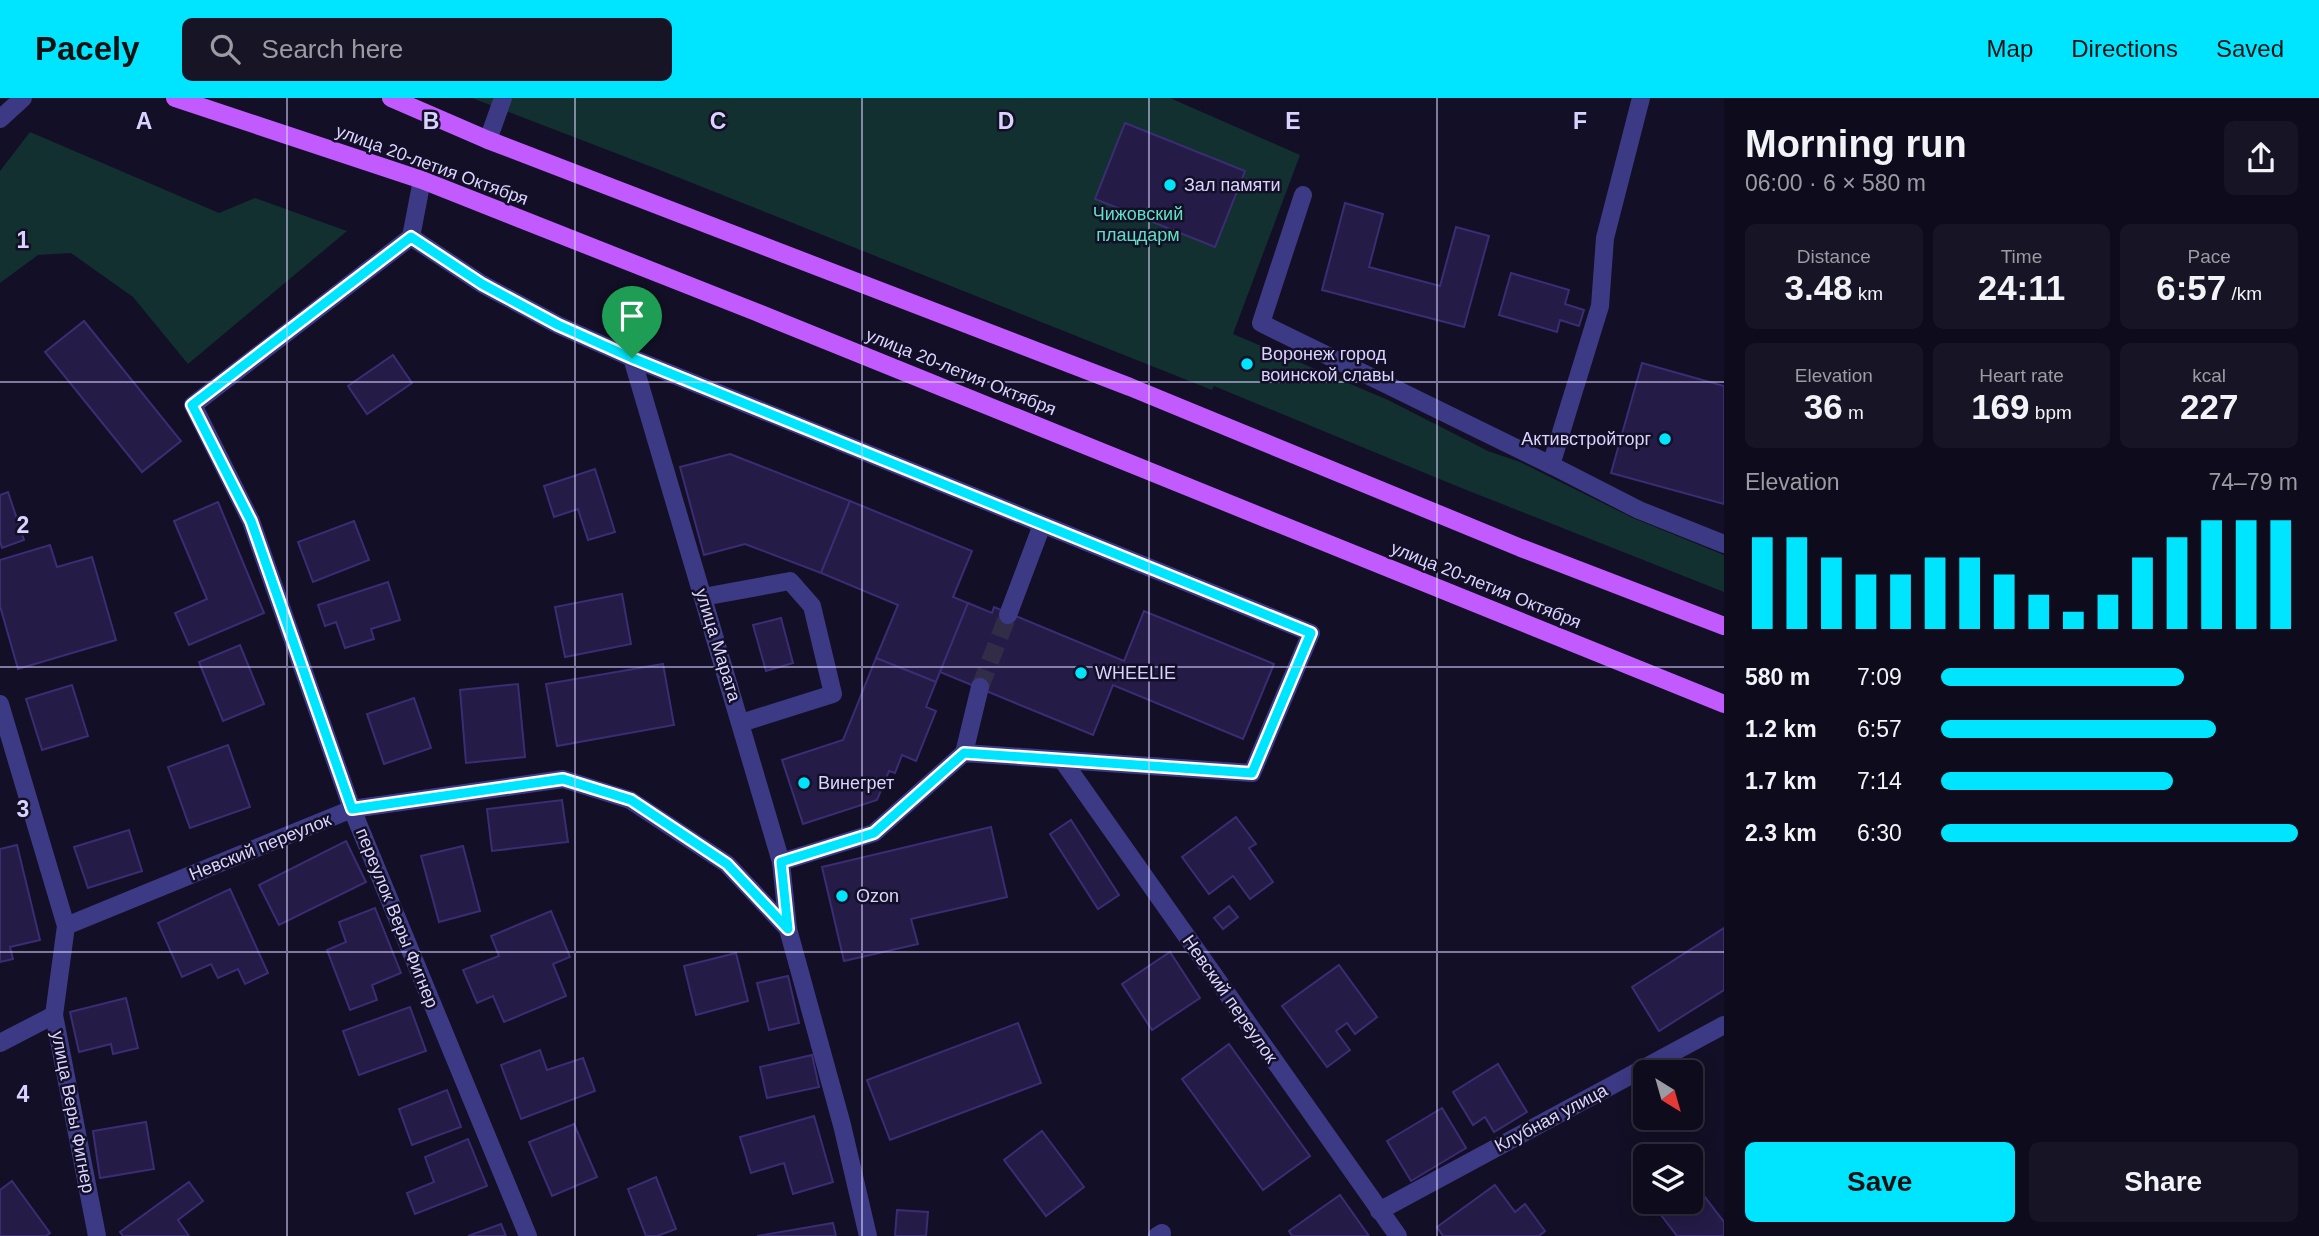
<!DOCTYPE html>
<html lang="en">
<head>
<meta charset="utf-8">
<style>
  body { margin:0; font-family:Helvetica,sans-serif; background:#171425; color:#f1f3f6; height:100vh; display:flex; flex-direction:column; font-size:26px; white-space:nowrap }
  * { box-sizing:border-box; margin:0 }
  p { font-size:23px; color:#9b9ba3 }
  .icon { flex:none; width:38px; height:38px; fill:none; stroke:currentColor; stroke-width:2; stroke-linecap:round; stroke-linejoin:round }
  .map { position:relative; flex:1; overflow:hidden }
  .details { display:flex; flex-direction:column; background:#0e0b1c; width:595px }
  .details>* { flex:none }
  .needle { width:46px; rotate:143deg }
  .fabs { position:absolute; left:1633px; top:962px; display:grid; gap:14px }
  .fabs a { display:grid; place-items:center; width:70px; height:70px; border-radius:10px; background:#0e0b1c; box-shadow:0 4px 18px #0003,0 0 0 2px #2e2b3b; font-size:35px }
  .pin { position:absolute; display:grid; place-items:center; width:60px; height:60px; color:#fff; margin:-72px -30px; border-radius:50% 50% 50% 0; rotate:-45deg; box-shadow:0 0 7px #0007 }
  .pin .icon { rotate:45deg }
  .round { display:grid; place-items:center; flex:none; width:74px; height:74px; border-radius:10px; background:#171425 }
  .overview { display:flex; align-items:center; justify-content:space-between; height:119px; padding:0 21px }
  h1 { font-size:38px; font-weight:600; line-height:52px }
  .figures { display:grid; grid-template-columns:repeat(3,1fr); gap:10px; height:119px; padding:7px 21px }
  .figures div { display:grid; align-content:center; border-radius:10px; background:#171425; text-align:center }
  .figures b { font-size:35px; font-weight:600 }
  .figures small { font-size:19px; font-weight:400 }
  .figures p { font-size:19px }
  .chart { height:196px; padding:14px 21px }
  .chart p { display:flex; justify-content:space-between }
  .chart svg { width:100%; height:126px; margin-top:7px; stroke:#00e5ff; stroke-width:6 }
  .primary-button { display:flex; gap:14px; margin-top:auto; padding:14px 21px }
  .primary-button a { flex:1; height:80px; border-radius:10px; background:#00e5ff; color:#111; font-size:28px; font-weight:600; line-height:80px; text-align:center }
  .primary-button a+a { background:#171425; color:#f1f3f6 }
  ul { padding:0 21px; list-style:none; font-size:23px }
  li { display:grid; grid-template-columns:112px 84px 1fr; align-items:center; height:52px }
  li i { height:18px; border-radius:9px; background:#00e5ff }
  header { display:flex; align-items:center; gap:42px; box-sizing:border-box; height:98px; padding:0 35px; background:#00e5ff; color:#111 }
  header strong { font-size:33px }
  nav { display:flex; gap:38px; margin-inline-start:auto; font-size:24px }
  .search { width:490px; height:63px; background:#171425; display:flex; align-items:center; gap:18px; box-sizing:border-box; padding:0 24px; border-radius:10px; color:#9b9ba3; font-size:26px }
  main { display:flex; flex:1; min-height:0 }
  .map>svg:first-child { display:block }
  .green { fill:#12302f }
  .building { fill:#241b47; stroke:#3b2d73; stroke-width:2 }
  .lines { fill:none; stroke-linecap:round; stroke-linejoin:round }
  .minor-tunnel { stroke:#312d47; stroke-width:18; stroke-dasharray:18 9; stroke-linecap:butt }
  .minor { stroke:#3d3a85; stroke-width:18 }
  .major { stroke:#c25bff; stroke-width:18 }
  .route-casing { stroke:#fff; stroke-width:14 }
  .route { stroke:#00e5ff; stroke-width:9 }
  .grid { fill:none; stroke:#d9d4ff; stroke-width:2; stroke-opacity:0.55 }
  .poi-dot { fill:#00e5ff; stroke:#130f26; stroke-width:2.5 }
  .labels { text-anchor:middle; stroke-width:5; stroke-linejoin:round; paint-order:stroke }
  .street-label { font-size:18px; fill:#d9d4ff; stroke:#130f26 }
  .poi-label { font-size:18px; fill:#d9d4ff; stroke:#130f26; text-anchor:start }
  .park-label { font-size:18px; fill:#5fe0c0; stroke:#130f26 }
  .grid-label { font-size:23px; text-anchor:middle; font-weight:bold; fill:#d9d4ff; stroke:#130f26; stroke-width:5; stroke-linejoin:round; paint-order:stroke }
</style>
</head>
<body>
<header>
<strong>Pacely</strong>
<div class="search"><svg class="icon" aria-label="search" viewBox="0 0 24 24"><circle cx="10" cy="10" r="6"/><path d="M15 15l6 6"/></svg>Search here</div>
<nav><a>Map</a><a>Directions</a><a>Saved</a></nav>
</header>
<main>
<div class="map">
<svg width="1724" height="1138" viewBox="0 0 1724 1138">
  <rect width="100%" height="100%" fill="#130f26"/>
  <g class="green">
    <path d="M 472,0 L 1170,0 L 1300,57 L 1233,236 L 1388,302 L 1488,353 L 1520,364 L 1633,420 L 1724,457 L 1724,494 L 1454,387 L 1214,288 L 1212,292 L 657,71 Z"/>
    <path d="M 30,34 L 219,115 L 255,100 L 347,133 L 188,266 L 133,199 L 71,155 L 38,157 L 0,185 L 0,73 Z"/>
  </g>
  <g class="building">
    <path d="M 1125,25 L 1245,73 L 1215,149 L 1095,101 Z"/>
    <path d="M 1345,105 L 1383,116 L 1369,169 L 1440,188 L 1456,129 L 1489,138 L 1464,229 L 1322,192 Z"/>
    <path d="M 1511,175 L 1569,192 L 1565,206 L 1584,212 L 1579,228 L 1560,222 L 1557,234 L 1499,217 Z"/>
    <path d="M 84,223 L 181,343 L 142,374 L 45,254 Z"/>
    <path d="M 393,257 L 412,285 L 367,316 L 348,288 Z"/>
    <path d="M 1642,265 L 1724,288 L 1724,406 L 1611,375 Z"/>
    <path d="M 730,356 L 850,403 L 821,475 L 745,446 L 704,457 L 680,369 Z"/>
    <path d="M 595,371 L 615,434 L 588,442 L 578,411 L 554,419 L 544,388 Z"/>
    <path d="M 8,394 L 24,442 L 2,450 L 0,443 L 0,397 Z"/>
    <path d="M 850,403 L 972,453 L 953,499 L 968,505 L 936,584 L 876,560 L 898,507 L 821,475 Z"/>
    <path d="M 218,404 L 264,515 L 189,547 L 175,515 L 207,501 L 174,423 Z"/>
    <path d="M 354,423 L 369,462 L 313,484 L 298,444 Z"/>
    <path d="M 50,447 L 57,469 L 92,459 L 116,542 L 18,571 L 0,508 L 0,462 Z"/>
    <path d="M 388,484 L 400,522 L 371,531 L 374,541 L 345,550 L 336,524 L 325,528 L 318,507 Z"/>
    <path d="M 622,496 L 631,546 L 565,559 L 555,509 Z"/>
    <path d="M 968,505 L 992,515 L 994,509 L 1124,563 L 1144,513 L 1274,566 L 1243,641 L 1113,587 L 1093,637 L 940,574 Z"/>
    <path d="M 781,520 L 793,565 L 766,573 L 753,527 Z"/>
    <path d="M 240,547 L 264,606 L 223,623 L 199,564 Z"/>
    <path d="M 876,560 L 936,584 L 926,609 L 936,613 L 916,663 L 902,657 L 895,675 L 889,673 L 877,702 L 803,726 L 782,662 L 843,642 Z"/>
    <path d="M 663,566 L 674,627 L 557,648 L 546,586 Z"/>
    <path d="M 518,586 L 525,659 L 466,665 L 460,592 Z"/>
    <path d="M 72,587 L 88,638 L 42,652 L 26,601 Z"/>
    <path d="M 414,600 L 431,650 L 384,666 L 367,616 Z"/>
    <path d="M 228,647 L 250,709 L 190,730 L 168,669 Z"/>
    <path d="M 562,702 L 568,744 L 492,753 L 487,711 Z"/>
    <path d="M 1236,719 L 1256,746 L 1249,750 L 1273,784 L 1250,801 L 1233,778 L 1209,796 L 1182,759 Z"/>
    <path d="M 1071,722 L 1119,797 L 1098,811 L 1050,736 Z"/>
    <path d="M 991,729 L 1007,799 L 911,821 L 918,846 L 844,863 L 822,769 Z"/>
    <path d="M 129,732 L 142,773 L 88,790 L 74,749 Z"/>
    <path d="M 346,743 L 366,784 L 279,827 L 259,787 Z"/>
    <path d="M 17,747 L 40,842 L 10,849 L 13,861 L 0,864 L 0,751 Z"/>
    <path d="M 463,748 L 480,813 L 439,824 L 421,758 Z"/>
    <path d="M 230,791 L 268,875 L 245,886 L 238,871 L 218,880 L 211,866 L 182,879 L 158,825 Z"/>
    <path d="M 1229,808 L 1238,819 L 1223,831 L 1214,820 Z"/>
    <path d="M 375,810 L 401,875 L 372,887 L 377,902 L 350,912 L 327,852 L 346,844 L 339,824 Z"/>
    <path d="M 551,813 L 570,859 L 553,866 L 566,898 L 504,924 L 493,898 L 477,905 L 463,872 L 499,858 L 491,838 Z"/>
    <path d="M 1724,830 L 1724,892 L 1659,933 L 1632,889 Z"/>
    <path d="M 1170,854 L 1200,900 L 1152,932 L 1122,886 Z"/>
    <path d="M 736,855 L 748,903 L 696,917 L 684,868 Z"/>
    <path d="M 1339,867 L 1377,919 L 1355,936 L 1347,925 L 1336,933 L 1350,952 L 1327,969 L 1282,908 Z"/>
    <path d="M 788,878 L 799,925 L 769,932 L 757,885 Z"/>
    <path d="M 126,900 L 138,950 L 113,956 L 111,946 L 79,954 L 70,914 Z"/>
    <path d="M 410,909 L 426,953 L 359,977 L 343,933 Z"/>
    <path d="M 1018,925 L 1041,985 L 890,1042 L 867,982 Z"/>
    <path d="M 1229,946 L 1310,1058 L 1263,1092 L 1182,981 Z"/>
    <path d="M 540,952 L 547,972 L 583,960 L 595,993 L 521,1021 L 501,967 Z"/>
    <path d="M 812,957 L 819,989 L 767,1000 L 760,969 Z"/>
    <path d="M 1498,966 L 1527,1014 L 1494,1034 L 1485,1019 L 1473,1027 L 1453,994 Z"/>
    <path d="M 1690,990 L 1701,1009 L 1690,1015 Z"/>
    <path d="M 447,992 L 461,1029 L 412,1047 L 399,1011 Z"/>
    <path d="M 1442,1010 L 1466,1050 L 1411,1083 L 1387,1043 Z"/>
    <path d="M 814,1018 L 833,1084 L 793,1096 L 784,1065 L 751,1075 L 740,1039 Z"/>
    <path d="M 1651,1020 L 1680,1020 L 1657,1032 Z"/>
    <path d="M 146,1024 L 154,1071 L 100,1080 L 93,1033 Z"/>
    <path d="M 574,1026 L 597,1079 L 552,1098 L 529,1044 Z"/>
    <path d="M 1042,1033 L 1084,1089 L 1046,1118 L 1004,1062 Z"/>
    <path d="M 468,1041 L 487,1088 L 415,1116 L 407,1095 L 434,1084 L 425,1059 Z"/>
    <path d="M 656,1079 L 676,1131 L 657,1138 L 646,1138 L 628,1091 Z"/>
    <path d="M 12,1083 L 50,1135 L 46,1138 L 0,1138 L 0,1092 Z"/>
    <path d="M 189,1084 L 203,1103 L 178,1122 L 189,1138 L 123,1138 L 120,1134 Z"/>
    <path d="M 1495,1087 L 1515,1114 L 1525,1106 L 1545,1133 L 1539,1138 L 1443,1138 L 1437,1129 Z"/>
    <path d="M 1698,1090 L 1724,1124 L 1724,1138 L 1677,1138 L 1661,1117 L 1679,1104 L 1690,1104 L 1690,1095 Z"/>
    <path d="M 1340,1097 L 1369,1138 L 1292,1138 L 1289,1133 Z"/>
    <path d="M 897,1112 L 928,1114 L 926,1138 L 895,1138 Z"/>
    <path d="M 833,1125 L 836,1138 L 757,1138 Z"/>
    <path d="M 501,1126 L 506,1138 L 468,1138 Z"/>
  </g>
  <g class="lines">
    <path class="minor-tunnel" d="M 980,589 L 1008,517"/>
    <g class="minor">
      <path d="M 0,21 L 23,0"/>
      <path d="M 488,42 L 503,0"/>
      <path d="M 422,82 L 411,139 L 482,186 L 558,227 L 632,260 L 781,764 L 788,831 L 842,1027 L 868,1138"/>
      <path d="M 1303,97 L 1261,225 L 1557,370 L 1639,412 L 1724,446"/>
      <path d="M 411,139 L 193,307 L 251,423 L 352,711 L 528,1138"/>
      <path d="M 632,260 L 1311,535 L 1252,675 L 964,655 L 874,735 L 781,764"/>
      <path d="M 1551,367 L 1600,208 L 1605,140 L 1641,0"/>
      <path d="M 703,499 L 790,483 L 812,508 L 833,596 L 741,625"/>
      <path d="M 1008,517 L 1042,427"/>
      <path d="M 0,606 L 66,828 L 54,917 L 97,1138"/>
      <path d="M 964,655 L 980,589"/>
      <path d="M 1063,663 L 1398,1138"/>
      <path d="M 66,828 L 352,711 L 563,681 L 630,702 L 727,766 L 788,831"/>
      <path d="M 0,945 L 54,917"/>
      <path d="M 1379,1113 L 1724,927"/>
      <path d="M 1157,1138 L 1162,1135"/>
    </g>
    <g class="major">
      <path d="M 175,0 L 422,82 L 756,214 L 1724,606"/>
      <path d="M 391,0 L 488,42 L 1130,289 L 1521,450 L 1724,528"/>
    </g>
  </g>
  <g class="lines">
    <g class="route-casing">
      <path id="route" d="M 411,139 L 482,186 L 558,227 L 632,260 L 1311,535 L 1252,675 L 964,655 L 874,735 L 781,764 L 788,831 L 727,766 L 631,702 L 563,681 L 352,711 L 251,423 L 192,307 Z"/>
    </g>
    <use href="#route" class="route"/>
  </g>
  <path class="grid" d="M 287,0 L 287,1138M 575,0 L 575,1138M 862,0 L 862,1138M 1149,0 L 1149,1138M 1437,0 L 1437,1138M 0,284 L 1724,284M 0,569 L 1724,569M 0,854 L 1724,854"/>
  <g class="poi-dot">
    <circle cx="1170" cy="87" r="7"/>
    <circle cx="1247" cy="266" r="7"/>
    <circle cx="1665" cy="341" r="7"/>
    <circle cx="1081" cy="575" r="7"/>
    <circle cx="804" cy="685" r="7"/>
    <circle cx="842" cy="798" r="7"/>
  </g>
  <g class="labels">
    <g class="street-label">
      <text transform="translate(432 67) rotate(20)" y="6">улица 20-летия Октября</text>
      <text transform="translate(961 274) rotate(22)" y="6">улица 20-летия Октября</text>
      <text transform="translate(1486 487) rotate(22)" y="6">улица 20-летия Октября</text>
      <text transform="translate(718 547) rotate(73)" y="6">улица Марата</text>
      <text transform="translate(260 749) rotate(-22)" y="6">Невский переулок</text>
      <text transform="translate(397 820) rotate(68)" y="6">переулок Веры Фигнер</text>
      <text transform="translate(1230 901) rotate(55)" y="6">Невский переулок</text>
      <text transform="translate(73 1014) rotate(79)" y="6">улица Веры Фигнер</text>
      <text transform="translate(1551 1020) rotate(-28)" y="6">Клубная улица</text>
    </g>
    <g class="poi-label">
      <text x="1184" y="93">Зал памяти</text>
      <text x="1261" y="262">Воронеж город<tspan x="1261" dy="21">воинской славы</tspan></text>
      <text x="1651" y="347" text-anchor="end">Активстройторг</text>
      <text x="1095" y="581">WHEELIE</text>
      <text x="818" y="691">Винегрет</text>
      <text x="856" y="804">Ozon</text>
    </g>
    <g class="park-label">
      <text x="1138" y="122">Чижовский<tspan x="1138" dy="21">плацдарм</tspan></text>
    </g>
  </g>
  <g class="grid-label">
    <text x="144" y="31">A</text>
    <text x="431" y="31">B</text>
    <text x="718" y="31">C</text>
    <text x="1006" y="31">D</text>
    <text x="1293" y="31">E</text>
    <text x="1580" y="31">F</text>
    <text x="23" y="150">1</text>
    <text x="23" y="435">2</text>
    <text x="23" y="719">3</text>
    <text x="23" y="1004">4</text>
  </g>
</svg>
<div class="fabs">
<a><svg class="needle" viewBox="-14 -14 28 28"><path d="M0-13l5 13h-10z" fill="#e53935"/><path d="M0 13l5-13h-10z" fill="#9b9ba3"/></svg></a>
<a><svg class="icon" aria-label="layers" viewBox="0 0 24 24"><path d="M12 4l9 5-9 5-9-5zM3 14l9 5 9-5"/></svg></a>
</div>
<div class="pin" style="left:632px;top:260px;background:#1e9e55"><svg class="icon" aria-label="arrive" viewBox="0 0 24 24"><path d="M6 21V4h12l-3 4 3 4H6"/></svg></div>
</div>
<section class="details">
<div class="overview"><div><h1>Morning run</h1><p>06:00 · 6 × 580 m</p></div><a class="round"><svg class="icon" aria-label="share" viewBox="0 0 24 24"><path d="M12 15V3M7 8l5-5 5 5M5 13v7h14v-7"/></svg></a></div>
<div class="figures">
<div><p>Distance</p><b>3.48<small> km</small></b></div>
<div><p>Time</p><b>24:11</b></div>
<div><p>Pace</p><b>6:57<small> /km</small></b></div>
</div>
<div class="figures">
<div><p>Elevation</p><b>36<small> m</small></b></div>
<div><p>Heart rate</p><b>169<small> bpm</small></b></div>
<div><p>kcal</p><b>227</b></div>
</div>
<div class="chart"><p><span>Elevation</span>74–79 m</p>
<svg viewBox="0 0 160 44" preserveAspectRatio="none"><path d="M5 44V12M15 44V12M25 44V19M35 44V25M45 44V25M55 44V19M65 44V19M75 44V25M85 44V32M95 44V38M105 44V32M115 44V19M125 44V12M135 44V6M145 44V6M155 44V6"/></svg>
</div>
<ul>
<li><b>580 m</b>7:09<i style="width:68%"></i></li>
<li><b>1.2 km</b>6:57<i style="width:77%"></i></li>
<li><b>1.7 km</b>7:14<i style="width:65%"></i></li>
<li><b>2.3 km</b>6:30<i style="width:100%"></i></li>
</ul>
<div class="primary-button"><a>Save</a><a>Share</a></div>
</section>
</main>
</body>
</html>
